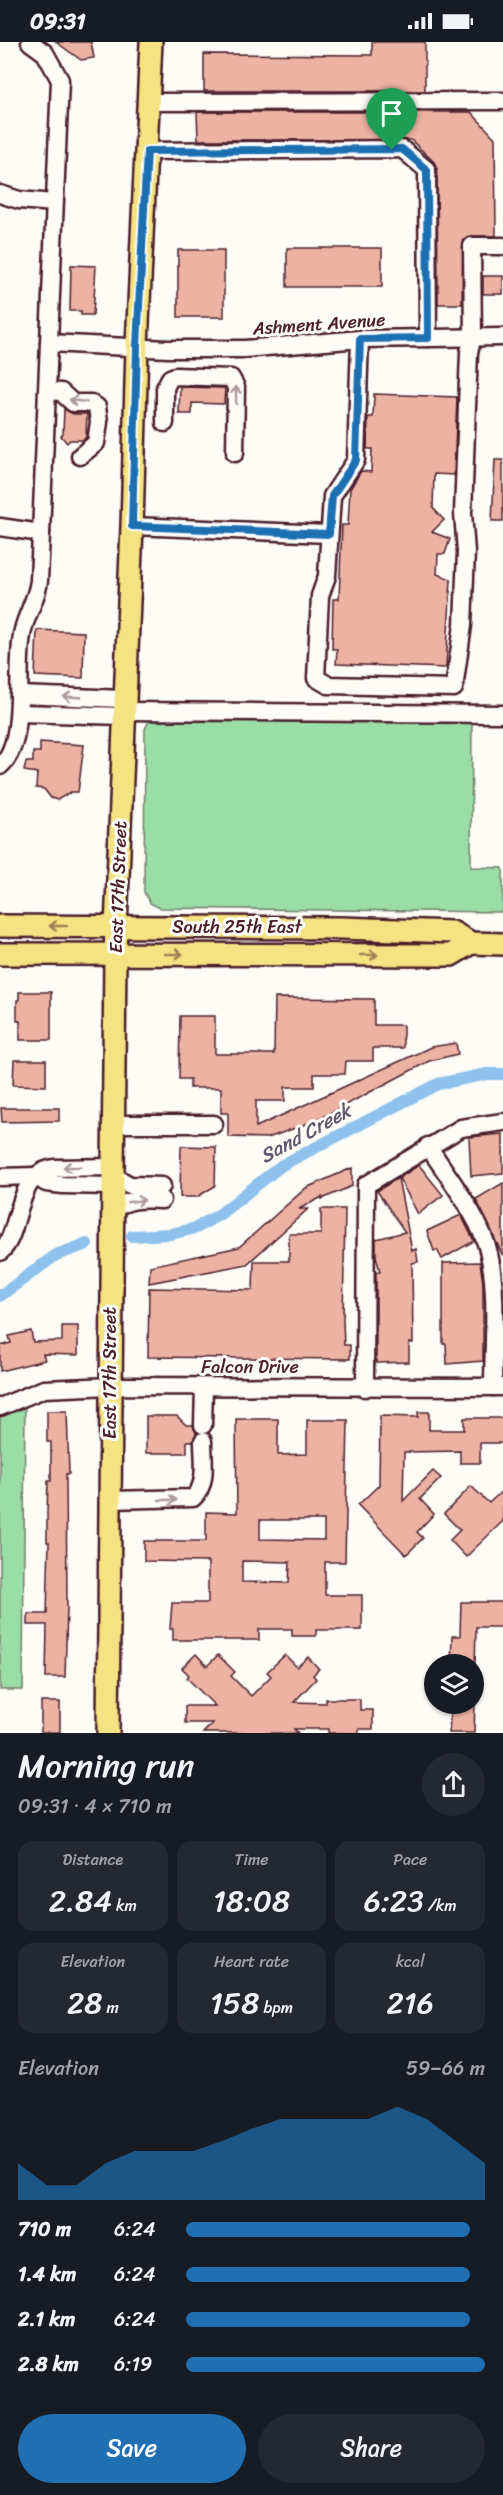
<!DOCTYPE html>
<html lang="en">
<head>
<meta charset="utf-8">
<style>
  body { margin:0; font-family:Sriracha,sans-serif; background:#242831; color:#f1f3f6; height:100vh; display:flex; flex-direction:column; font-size:22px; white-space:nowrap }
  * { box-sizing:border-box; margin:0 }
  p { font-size:20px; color:#9ea1a6 }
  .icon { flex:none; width:33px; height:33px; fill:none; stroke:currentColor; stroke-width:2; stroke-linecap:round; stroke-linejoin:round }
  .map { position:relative; height:1691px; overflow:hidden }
  .details { display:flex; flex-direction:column; background:#171b24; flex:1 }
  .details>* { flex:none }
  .fabs { position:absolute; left:424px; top:1612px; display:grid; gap:12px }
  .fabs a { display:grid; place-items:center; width:60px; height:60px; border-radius:50%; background:#171b24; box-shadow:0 2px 4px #0004; font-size:30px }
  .pin { position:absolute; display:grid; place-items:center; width:51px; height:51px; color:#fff; margin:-62px -26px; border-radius:50% 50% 50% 0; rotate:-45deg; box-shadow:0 0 6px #0007 }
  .pin .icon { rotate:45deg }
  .round { display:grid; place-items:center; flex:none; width:63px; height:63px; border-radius:32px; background:#242831 }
  .summary { display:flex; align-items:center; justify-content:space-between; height:102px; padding:0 18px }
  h1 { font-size:33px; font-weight:600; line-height:45px }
  .figures { display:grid; grid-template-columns:repeat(3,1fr); gap:9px; height:102px; padding:6px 18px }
  .figures div { display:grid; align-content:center; border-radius:15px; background:#242831; text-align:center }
  .figures b { font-size:30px; font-weight:600 }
  .figures small { font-size:16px; font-weight:400 }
  .figures p { font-size:16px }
  .chart { height:168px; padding:12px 18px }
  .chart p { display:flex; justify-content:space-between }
  .chart svg { width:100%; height:108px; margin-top:6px; fill:#1f6fb2; opacity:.7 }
  .button { display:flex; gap:12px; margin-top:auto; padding:12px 18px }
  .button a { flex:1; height:69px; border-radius:36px; background:#1f6fb2; color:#fff; font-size:24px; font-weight:600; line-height:69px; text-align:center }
  .button a+a { background:#242831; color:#f1f3f6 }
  ul { padding:0 18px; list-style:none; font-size:20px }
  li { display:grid; grid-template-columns:96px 72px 1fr; align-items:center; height:45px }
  li i { height:15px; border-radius:8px; background:#1f6fb2 }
  .status { display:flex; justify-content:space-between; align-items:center; height:42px; padding:0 30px; background:#171b24; direction:ltr }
  .status svg { height:16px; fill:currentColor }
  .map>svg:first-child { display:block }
  .green { fill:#9bdda7; stroke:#727e69; stroke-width:1.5 }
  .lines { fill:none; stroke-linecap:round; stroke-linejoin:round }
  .canal { stroke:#8ec1eb; stroke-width:12 }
  .building { fill:#ecb3a5; stroke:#4a1f2b; stroke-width:1.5; fill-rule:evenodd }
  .minor-casing { stroke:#4a1f2b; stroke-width:21 }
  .major-casing { stroke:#4a1f2b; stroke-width:26 }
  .minor { stroke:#fdfcf7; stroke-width:16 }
  .major { stroke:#f4e382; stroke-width:21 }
  .oneway { stroke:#ac999b }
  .oneway2 { stroke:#9f8156 }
  .route-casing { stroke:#fff; stroke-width:12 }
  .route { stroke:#1f6fb2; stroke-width:8 }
  .labels { text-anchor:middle; stroke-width:6; stroke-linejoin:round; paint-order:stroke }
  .street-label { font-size:18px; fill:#4a1f2b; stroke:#fdfcf7 }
  .water-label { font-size:20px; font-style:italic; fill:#62586e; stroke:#fdfcf7 }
</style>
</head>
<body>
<div class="status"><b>09:31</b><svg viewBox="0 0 49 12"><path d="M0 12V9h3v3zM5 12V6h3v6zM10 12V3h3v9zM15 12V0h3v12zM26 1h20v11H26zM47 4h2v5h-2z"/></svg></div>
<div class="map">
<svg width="503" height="1691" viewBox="0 0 503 1691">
  <rect width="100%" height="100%" fill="#fdfcf7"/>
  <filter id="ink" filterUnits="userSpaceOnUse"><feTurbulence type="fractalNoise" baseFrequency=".0167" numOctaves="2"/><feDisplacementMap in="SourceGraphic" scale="12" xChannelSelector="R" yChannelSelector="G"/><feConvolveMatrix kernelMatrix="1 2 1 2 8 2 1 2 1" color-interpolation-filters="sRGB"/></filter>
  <g filter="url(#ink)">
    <g class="green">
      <path d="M 149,679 L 472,680 L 471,825 L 503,826 L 503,870 L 160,866 L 150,861 L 144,850 L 145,687 Z"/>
      <path d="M 25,1355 L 23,1648 L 0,1648 L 0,1365 Z"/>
    </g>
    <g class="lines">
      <g class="canal">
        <path d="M 132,1194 L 171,1192 L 196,1186 L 220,1172 L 282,1123 L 438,1042 L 487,1032 L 503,1032"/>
        <path d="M 0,1254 L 56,1213 L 87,1202"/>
      </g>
    </g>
    <g class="building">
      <path d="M 56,0 L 91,0 L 94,16 L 81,18 Z"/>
      <path d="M 372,0 L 425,0 L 425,49 L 204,49 L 204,12 L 372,13 Z"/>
      <path d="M 197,70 L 471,70 L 495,96 L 496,194 L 471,194 L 463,199 L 462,262 L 438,262 L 437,127 L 434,120 L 411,98 L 198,98 Z"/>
      <rect x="287" y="206" width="95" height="39"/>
      <rect x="178" y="208" width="46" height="67"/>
      <path d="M 71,223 L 96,224 L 93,273 L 81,273 L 81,269 L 70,269 Z"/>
      <rect x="483" y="234" width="20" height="18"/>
      <path d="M 180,345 L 225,346 L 224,362 L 192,361 L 192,372 L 179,372 Z"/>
      <path d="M 374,352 L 457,355 L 454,433 L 434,432 L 433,466 L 444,478 L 432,490 L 450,497 L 445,512 L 438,512 L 437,532 L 451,537 L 446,626 L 336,622 L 337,607 L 332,607 L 333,557 L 339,557 L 342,483 L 348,483 L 350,447 L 361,429 L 371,430 L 372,407 L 367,407 L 368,375 L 373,375 Z"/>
      <path d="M 64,367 L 73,372 L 87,372 L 86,395 L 83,398 L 70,398 L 67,401 L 61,394 L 63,392 Z"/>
      <path d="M 495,418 L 503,418 L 503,479 L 492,479 Z"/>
      <path d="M 37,588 L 84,590 L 83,636 L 35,634 Z"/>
      <path d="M 40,700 L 84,703 L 78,750 L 71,750 L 57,758 L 51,756 L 44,747 L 36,746 L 37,731 L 24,729 L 26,720 L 33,720 L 33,710 L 40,710 Z"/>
      <path d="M 19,950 L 51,950 L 51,998 L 20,998 L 20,979 L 17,979 L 17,958 L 19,958 Z"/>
      <path d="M 275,956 L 374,957 L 374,983 L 403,983 L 403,1006 L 373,1006 L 373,1019 L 346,1019 L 345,1032 L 314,1032 L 314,1045 L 285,1045 L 285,1059 L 256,1059 L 256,1085 L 431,1005 L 456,1001 L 458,1012 L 429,1019 L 317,1078 L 268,1096 L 228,1095 L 228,1071 L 221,1071 L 221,1046 L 190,1046 L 190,1037 L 179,1037 L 180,974 L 215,974 L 215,1012 L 274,1012 Z"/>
      <path d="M 14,1018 L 46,1018 L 46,1044 L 13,1043 Z"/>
      <path d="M 1,1066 L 59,1066 L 59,1079 L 2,1080 Z"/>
      <path d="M 503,1092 L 503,1131 L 471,1134 L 469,1095 Z"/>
      <path d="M 181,1104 L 216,1105 L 215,1144 L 197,1155 L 180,1155 Z"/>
      <path d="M 419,1123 L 443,1153 L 418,1172 L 399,1136 Z"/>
      <path d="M 352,1126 L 352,1144 L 322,1157 L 322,1155 L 299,1167 L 308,1167 L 247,1222 L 149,1241 L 150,1224 L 239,1205 L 306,1146 Z"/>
      <path d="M 398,1136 L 412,1209 L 416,1207 L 418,1220 L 412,1221 L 413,1301 L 409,1301 L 409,1320 L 376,1321 L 376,1230 L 380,1230 L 376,1214 L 376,1197 L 405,1190 L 377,1149 Z"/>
      <path d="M 503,1141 L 503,1214 L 476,1157 Z"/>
      <path d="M 321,1167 L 345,1167 L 343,1278 L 344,1303 L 350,1303 L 350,1317 L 148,1315 L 149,1246 L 253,1248 L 254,1219 L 289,1219 L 289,1192 L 321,1192 Z"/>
      <path d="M 461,1173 L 474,1199 L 442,1217 L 437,1208 L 434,1209 L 427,1189 Z"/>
      <path d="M 480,1220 L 483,1241 L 483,1319 L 447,1322 L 446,1302 L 443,1302 L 443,1221 Z"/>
      <path d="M 62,1284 L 78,1284 L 78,1313 L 43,1312 L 45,1318 L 0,1329 L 0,1304 L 11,1301 L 9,1294 L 31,1289 L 33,1300 L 62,1299 Z"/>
      <path d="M 47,1369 L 67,1369 L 69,1432 L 66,1432 L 67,1566 L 65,1635 L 46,1635 L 47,1583 L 28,1583 L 28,1572 L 47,1572 L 49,1500 L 47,1500 L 47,1471 L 48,1439 L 51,1439 L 51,1400 L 47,1400 Z"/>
      <path d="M 418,1370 L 429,1370 L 429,1388 L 464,1388 L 464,1376 L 503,1376 L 503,1401 L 480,1401 L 480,1421 L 460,1421 L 460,1409 L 404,1410 L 403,1459 L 433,1429 L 441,1436 L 420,1457 L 434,1472 L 417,1490 L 423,1496 L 406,1513 L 358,1463 L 379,1443 L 380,1374 L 418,1375 Z"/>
      <path d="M 146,1374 L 177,1374 L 186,1383 L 193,1383 L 196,1391 L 193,1399 L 187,1399 L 187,1411 L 146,1411 Z"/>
      <path d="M 236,1377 L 278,1377 L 278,1413 L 307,1412 L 307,1378 L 348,1378 L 345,1520 L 325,1520 L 325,1553 L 362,1553 L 362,1588 L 316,1588 L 316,1594 L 292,1594 L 292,1587 L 259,1587 L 259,1598 L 173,1598 L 173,1587 L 170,1587 L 172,1561 L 208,1561 L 208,1520 L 144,1519 L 144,1499 L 206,1499 L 206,1470 L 237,1471 ZM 260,1478 L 324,1478 L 324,1498 L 260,1497 ZM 242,1519 L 290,1520 L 289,1541 L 242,1540 Z"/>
      <path d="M 471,1444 L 489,1461 L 503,1448 L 503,1479 L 466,1515 L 450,1498 L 460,1488 L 444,1472 Z"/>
      <path d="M 461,1560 L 503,1560 L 503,1585 L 476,1585 L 475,1623 L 451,1623 L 452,1594 L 460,1594 Z"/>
      <path d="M 196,1612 L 207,1624 L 218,1613 L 235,1630 L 231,1634 L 251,1654 L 271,1634 L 267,1630 L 285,1613 L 297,1625 L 308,1615 L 319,1627 L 313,1633 L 316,1637 L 294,1660 L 326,1661 L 326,1657 L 360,1657 L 360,1668 L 373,1668 L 373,1687 L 359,1687 L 359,1691 L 328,1691 L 328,1687 L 294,1687 L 298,1691 L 203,1691 L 213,1681 L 185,1681 L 185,1664 L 215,1664 L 187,1636 L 189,1633 L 182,1626 Z"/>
      <rect x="41" y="1660" width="19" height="30"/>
      <path d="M 451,1662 L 475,1662 L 474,1691 L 449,1691 Z"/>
    </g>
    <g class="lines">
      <g class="minor-casing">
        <g id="minor">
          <path d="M 149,60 L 503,59"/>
          <path d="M 147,109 L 402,107 L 427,128 L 428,296"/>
          <path d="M 0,152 L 19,158 L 54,161"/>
          <path d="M 360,297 L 356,418 L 332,454 L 327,534 L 320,554 L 316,636 L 328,643 L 454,646 L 463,583 L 466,510 L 463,471 L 469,310 L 473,295 L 472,204 L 503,204"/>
          <path d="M 49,301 L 168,307 L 245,307 L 360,297 L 503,295"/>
          <path d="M 47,349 L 61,350 L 73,361 L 91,361 L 97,365 L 99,380 L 96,401 L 80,414"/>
          <path d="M 165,381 L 165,346 L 170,336 L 175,334 L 231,336 L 236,345 L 235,411"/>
          <path d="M 132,484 L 329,492"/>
          <path d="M 0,485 L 41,491"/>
          <path d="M 19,653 L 125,657"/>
          <path d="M 124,669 L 503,672"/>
          <path d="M 19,671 L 124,674"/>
          <path d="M 0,724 C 29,700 14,622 23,588 C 27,571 37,556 39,539 L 60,38 L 45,11 L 30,0"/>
          <path d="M 113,1082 L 214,1082"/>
          <path d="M 428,1104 C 447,1133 482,1178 489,1212 C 498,1251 493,1305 493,1345"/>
          <path d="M 112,1133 L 130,1143 L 162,1144"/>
          <path d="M 0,1135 L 35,1134 L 46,1141 L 63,1143 L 112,1144"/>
          <path d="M 112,1169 C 127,1156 143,1157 162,1158"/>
          <path d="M 0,1210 C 23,1191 13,1131 55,1126 L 112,1125"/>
          <path d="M 365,1346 L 366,1143 L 461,1086 L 503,1080"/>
          <path d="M 0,1365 L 44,1347 L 111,1344 L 503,1345"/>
          <path d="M 203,1383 L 204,1345"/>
          <path d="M 109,1458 L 193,1456 C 208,1443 203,1418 203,1399"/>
        </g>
      </g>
      <g class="major-casing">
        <g id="major">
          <path d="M 0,884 L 342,886 L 452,890 L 471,901 L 503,902"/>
          <path d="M 0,912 L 451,913 L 471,901"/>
          <path d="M 108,1691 L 115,912 L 132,484 L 137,304 L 151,0"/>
        </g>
      </g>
      <use href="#minor" class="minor"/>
      <use href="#major" class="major"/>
    </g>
    <defs><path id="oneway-shaft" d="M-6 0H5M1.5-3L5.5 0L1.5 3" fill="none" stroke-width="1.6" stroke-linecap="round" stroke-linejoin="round" transform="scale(1.5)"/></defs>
    <g class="oneway">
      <use href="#oneway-shaft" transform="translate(236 353) rotate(-91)"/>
      <use href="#oneway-shaft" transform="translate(78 359) rotate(-171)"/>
      <use href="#oneway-shaft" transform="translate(72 655) rotate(-178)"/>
      <use href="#oneway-shaft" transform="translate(72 1125) rotate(179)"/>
      <use href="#oneway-shaft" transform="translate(136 1159) rotate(-7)"/>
      <use href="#oneway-shaft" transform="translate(168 1458)"/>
    </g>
    <g class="oneway2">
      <use href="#oneway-shaft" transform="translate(58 884) rotate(-180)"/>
      <use href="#oneway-shaft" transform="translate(174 912)"/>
      <use href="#oneway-shaft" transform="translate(369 913)"/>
    </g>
  </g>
  <g class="lines" filter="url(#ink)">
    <g class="route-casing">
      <path id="route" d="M 402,107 L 427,128 L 428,296 L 360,297 L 356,418 L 332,454 L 329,492 L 132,484 L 137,304 L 147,109 Z"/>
    </g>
    <use href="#route" class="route"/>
  </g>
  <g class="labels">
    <g class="street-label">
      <text transform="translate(319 282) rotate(-4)" y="6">Ashment Avenue</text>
      <text transform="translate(118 845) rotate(-88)" y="6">East 17th Street</text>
      <text x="237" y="891">South 25th East</text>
      <text x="250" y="1331">Falcon Drive</text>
      <text transform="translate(110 1331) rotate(-90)" y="6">East 17th Street</text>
    </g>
    <g class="water-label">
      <text transform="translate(305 1091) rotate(-29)" y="7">Sand Creek</text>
    </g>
  </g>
</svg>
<div class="fabs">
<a><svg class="icon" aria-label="layers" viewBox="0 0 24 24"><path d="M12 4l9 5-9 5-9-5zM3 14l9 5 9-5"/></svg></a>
</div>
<div class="pin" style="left:392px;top:108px;background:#1e9e55"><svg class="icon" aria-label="arrive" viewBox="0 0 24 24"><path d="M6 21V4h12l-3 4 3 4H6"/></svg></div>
</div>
<section class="details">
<div class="summary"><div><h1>Morning run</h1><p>09:31 · 4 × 710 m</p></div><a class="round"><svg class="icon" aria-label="share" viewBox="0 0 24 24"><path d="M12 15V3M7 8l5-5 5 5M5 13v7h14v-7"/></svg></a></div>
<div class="figures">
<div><p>Distance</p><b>2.84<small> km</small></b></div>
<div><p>Time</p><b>18:08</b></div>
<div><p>Pace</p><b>6:23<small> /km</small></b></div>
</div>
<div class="figures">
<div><p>Elevation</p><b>28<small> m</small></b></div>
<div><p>Heart rate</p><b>158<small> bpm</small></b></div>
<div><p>kcal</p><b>216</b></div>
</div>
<div class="chart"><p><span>Elevation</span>59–66 m</p>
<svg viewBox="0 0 160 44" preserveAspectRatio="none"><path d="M0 44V29L10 38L20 38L30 29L40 24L50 24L60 24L70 20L80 15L90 11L100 11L110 11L120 11L130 6L140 11L150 20L160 29V44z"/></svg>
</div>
<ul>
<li><b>710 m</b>6:24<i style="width:95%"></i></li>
<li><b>1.4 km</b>6:24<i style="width:95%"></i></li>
<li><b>2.1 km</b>6:24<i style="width:95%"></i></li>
<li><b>2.8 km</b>6:19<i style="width:100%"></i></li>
</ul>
<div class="button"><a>Save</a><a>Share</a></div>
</section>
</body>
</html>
